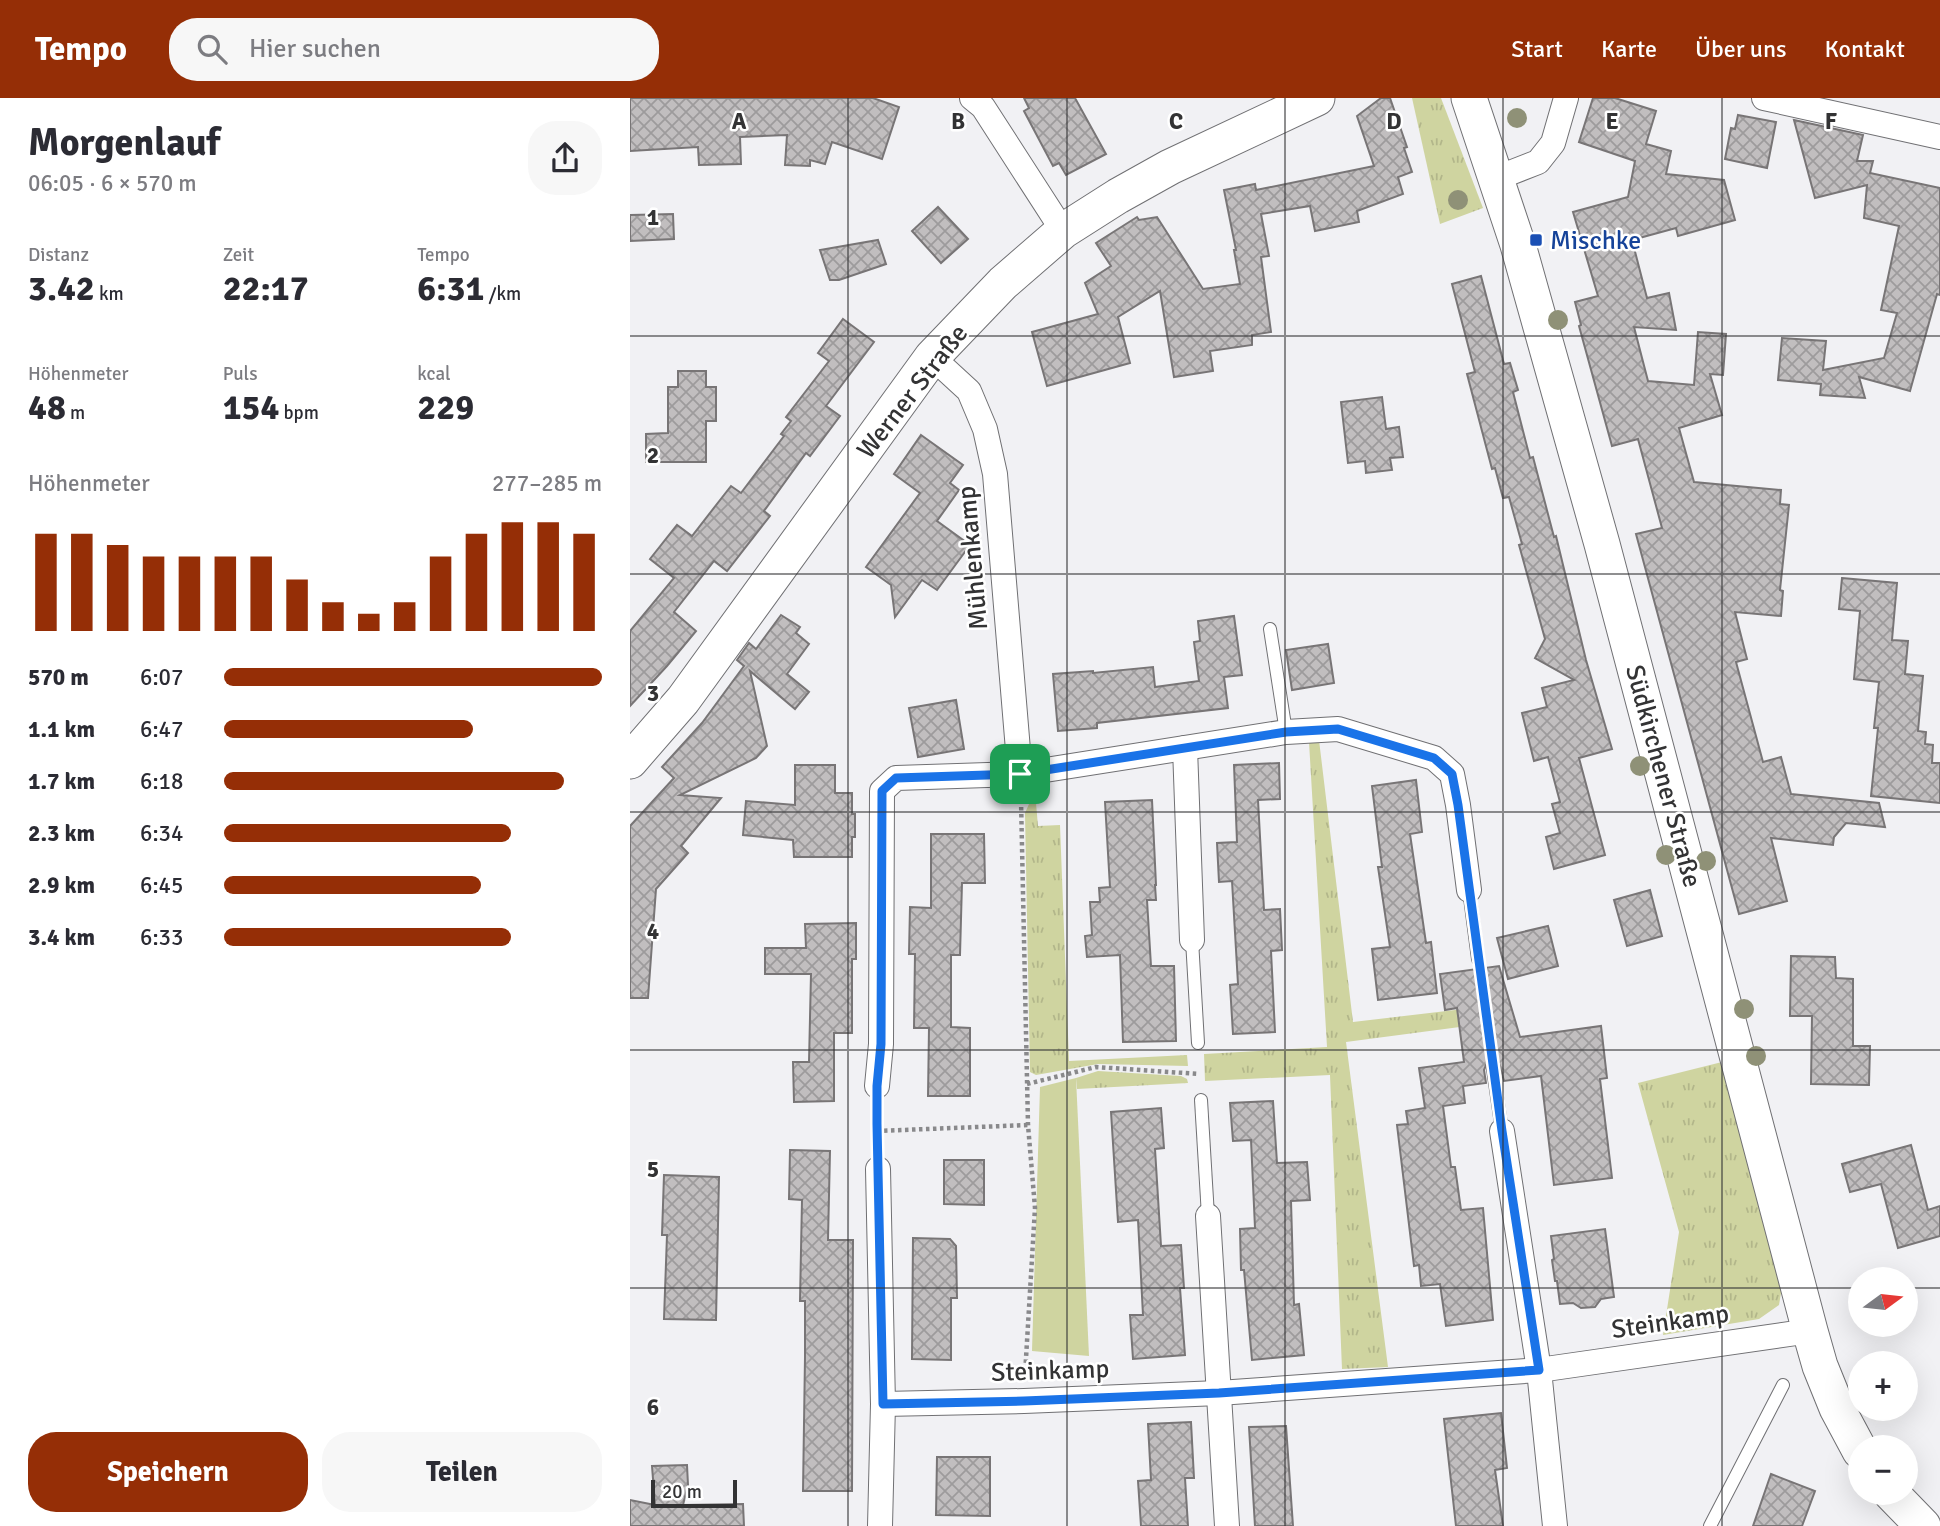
<!DOCTYPE html>
<html lang="de">
<head>
<meta charset="utf-8">
<style>
  body { margin:0; font-family:Signika,sans-serif; background:#f7f7f7; color:#2b2b33; height:100vh; display:flex; flex-direction:column; font-size:26px; white-space:nowrap }
  * { box-sizing:border-box; margin:0 }
  p { font-size:23px; color:#7c7c81 }
  .icon { flex:none; width:38px; height:38px; fill:none; stroke:currentColor; stroke-width:2; stroke-linecap:round; stroke-linejoin:round }
  .map { position:relative; flex:1; overflow:hidden }
  .sheet { display:flex; flex-direction:column; background:#fff; width:630px }
  .sheet>* { flex:none }
  .needle { width:46px; rotate:75deg }
  .controls { position:absolute; left:1218px; top:1169px; display:grid; gap:14px }
  .controls a { display:grid; place-items:center; width:70px; height:70px; border-radius:50%; background:#fff; box-shadow:0 7px 28px #0002; font-size:35px }
  .scale { position:absolute; left:21px; bottom:18px; width:86px; box-sizing:border-box; padding-left:7px; border:4px solid #333334; border-top:0; font-size:19px; line-height:24px; white-space:nowrap; color:#333334; -webkit-text-stroke:5px #fff; paint-order:stroke }
  .pin { position:absolute; display:grid; place-items:center; width:60px; height:60px; color:#fff; margin:-30px; border-radius:14px; box-shadow:0 4px 10px #0006 }
  .round { display:grid; place-items:center; flex:none; width:74px; height:74px; border-radius:28px; background:#f7f7f7 }
  .overview { display:flex; align-items:center; justify-content:space-between; height:119px; padding:0 28px }
  h1 { font-size:38px; font-weight:700; line-height:52px }
  .stats { display:grid; grid-template-columns:repeat(3,1fr); gap:10px; height:119px; padding:7px 28px }
  .stats div { display:grid; align-content:center }
  .stats b { font-size:35px; font-weight:700 }
  .stats small { font-size:19px; font-weight:400 }
  .stats p { font-size:19px }
  .chart { height:196px; padding:14px 28px }
  .chart p { display:flex; justify-content:space-between }
  .chart svg { width:100%; height:126px; margin-top:7px; stroke:#952e06; stroke-width:6 }
  .action { display:flex; gap:14px; margin-top:auto; padding:14px 28px }
  .action a { flex:1; height:80px; border-radius:28px; background:#952e06; color:#fff; font-size:28px; font-weight:700; line-height:80px; text-align:center }
  .action a+a { background:#f7f7f7; color:#2b2b33 }
  ul { padding:0 28px; list-style:none; font-size:23px }
  li { display:grid; grid-template-columns:112px 84px 1fr; align-items:center; height:52px }
  li i { height:18px; border-radius:9px; background:#952e06 }
  header { display:flex; align-items:center; gap:42px; box-sizing:border-box; height:98px; padding:0 35px; background:#952e06; color:#fff }
  header strong { font-size:33px }
  nav { display:flex; gap:38px; margin-inline-start:auto; font-size:24px }
  .search { width:490px; height:63px; background:#f7f7f7; display:flex; align-items:center; gap:18px; box-sizing:border-box; padding:0 24px; border-radius:28px; color:#7c7c81; font-size:26px }
  main { display:flex; flex:1; min-height:0 }
  .map>svg:first-child { display:block }
  .grass { fill:url(#grass-tufts) }
  .park { fill:#cfd4a0 }
  .building { fill:url(#building-cross-hatch); stroke:#787576; stroke-width:2 }
  .lines { fill:none; stroke-linecap:round; stroke-linejoin:round }
  .lane-casing { stroke:#707073; stroke-width:14 }
  .street-casing { stroke:#707073; stroke-width:26 }
  .secondary-casing { stroke:#707073; stroke-width:37 }
  .path { stroke:#89898b; stroke-width:4.5; stroke-dasharray:3.5 3.5; stroke-linecap:butt }
  .lane { stroke:#fff; stroke-width:12 }
  .street { stroke:#fff; stroke-width:24 }
  .secondary { stroke:#fff; stroke-width:35 }
  .tree { fill:#8f9177 }
  .route-casing { stroke:#fff; stroke-width:14 }
  .route { stroke:#1a73e8; stroke-width:9 }
  .grid { fill:none; stroke:#333334; stroke-width:2; stroke-opacity:0.55 }
  .transit-dot { fill:#1a4fb4; stroke:#fff; stroke-width:2.5 }
  .labels { text-anchor:middle; stroke-width:5; stroke-linejoin:round; paint-order:stroke }
  .transit-label { font-size:26px; fill:#164399; stroke:#fff; text-anchor:start }
  .street-label { font-size:26px; fill:#333334; stroke:#fff }
  .grid-label { font-size:23px; text-anchor:middle; font-weight:bold; fill:#333334; stroke:#fff; stroke-width:5; stroke-linejoin:round; paint-order:stroke }
</style>
</head>
<body>
<header>
<strong>Tempo</strong>
<div class="search"><svg class="icon" aria-label="search" viewBox="0 0 24 24"><circle cx="10" cy="10" r="6"/><path d="M15 15l6 6"/></svg>Hier suchen</div>
<nav><a>Start</a><a>Karte</a><a>Über uns</a><a>Kontakt</a></nav>
</header>
<main>
<section class="sheet">
<div class="overview"><div><h1>Morgenlauf</h1><p>06:05 · 6 × 570 m</p></div><a class="round"><svg class="icon" aria-label="share" viewBox="0 0 24 24"><path d="M12 15V3M7 8l5-5 5 5M5 13v7h14v-7"/></svg></a></div>
<div class="stats">
<div><p>Distanz</p><b>3.42<small> km</small></b></div>
<div><p>Zeit</p><b>22:17</b></div>
<div><p>Tempo</p><b>6:31<small> /km</small></b></div>
</div>
<div class="stats">
<div><p>Höhenmeter</p><b>48<small> m</small></b></div>
<div><p>Puls</p><b>154<small> bpm</small></b></div>
<div><p>kcal</p><b>229</b></div>
</div>
<div class="chart"><p><span>Höhenmeter</span>277–285 m</p>
<svg viewBox="0 0 160 44" preserveAspectRatio="none"><path d="M5 44V10M15 44V10M25 44V14M35 44V18M45 44V18M55 44V18M65 44V18M75 44V26M85 44V34M95 44V38M105 44V34M115 44V18M125 44V10M135 44V6M145 44V6M155 44V10"/></svg>
</div>
<ul>
<li><b>570 m</b>6:07<i style="width:100%"></i></li>
<li><b>1.1 km</b>6:47<i style="width:66%"></i></li>
<li><b>1.7 km</b>6:18<i style="width:90%"></i></li>
<li><b>2.3 km</b>6:34<i style="width:76%"></i></li>
<li><b>2.9 km</b>6:45<i style="width:68%"></i></li>
<li><b>3.4 km</b>6:33<i style="width:76%"></i></li>
</ul>
<div class="action"><a>Speichern</a><a>Teilen</a></div>
</section>
<div class="map">
<svg width="1310" height="1428" viewBox="0 0 1310 1428">
  <defs>
    <pattern id="grass-tufts" width="24" height="20" patternUnits="userSpaceOnUse" patternTransform="scale(1.75)"><rect width="24" height="20" fill="#cfd4a0"/><path d="M3 7l-1-3M5 7V3M7 7l1-3M15 17l-1-3M17 17v-4M19 17l1-3" fill="none" stroke="#b2b68a"/></pattern>
    <pattern id="building-cross-hatch" width="8" height="8" patternUnits="userSpaceOnUse" patternTransform="scale(1.75)"><rect width="8" height="8" fill="#c1bebf"/><path d="M0 0l8 8M0 8l8-8" fill="none" stroke="#9d9b9c"/></pattern>
  </defs>
  <rect width="100%" height="100%" fill="#f1f1f4"/>
  <g class="grass">
    <path d="M 782,0 L 811,0 L 853,110 L 810,126 Z"/>
    <path d="M 689,642 L 723,924 L 842,910 L 845,927 L 716,944 L 758,1269 L 712,1271 L 700,977 L 575,983 L 574,956 L 697,949 L 679,644 Z"/>
    <path d="M 406,705 L 408,728 L 430,727 L 439,963 L 557,957 L 558,968 L 468,966 L 406,977 L 400,974 L 395,715 L 399,706 Z"/>
    <path d="M 1092,964 L 1154,1177 L 1149,1207 L 1129,1221 L 1033,1237 L 1049,1134 L 1008,985 Z"/>
    <path d="M 468,973 L 551,978 L 557,981 L 558,985 L 447,991 L 446,980 Z"/>
  </g>
  <path class="park" d="M 446,980 L 459,1258 L 402,1253 L 410,989 Z"/>
  <g class="building">
    <path d="M 0,0 L 243,0 L 269,9 L 252,61 L 202,44 L 195,66 L 180,62 L 180,68 L 155,67 L 157,37 L 110,39 L 111,66 L 69,67 L 68,49 L 0,53 Z"/>
    <path d="M 394,0 L 445,0 L 476,56 L 436,77 L 429,65 L 423,68 L 394,13 L 399,10 Z"/>
    <path d="M 751,0 L 760,0 L 777,49 L 774,50 L 782,74 L 768,79 L 773,96 L 727,113 L 729,124 L 685,133 L 680,108 L 631,116 L 639,158 L 631,159 L 641,234 L 622,237 L 622,247 L 580,253 L 583,273 L 544,279 L 530,193 L 488,219 L 500,265 L 417,288 L 402,234 L 468,216 L 455,185 L 481,168 L 466,145 L 507,119 L 509,122 L 527,119 L 573,191 L 610,186 L 604,152 L 606,152 L 594,92 L 625,86 L 626,92 L 744,68 L 727,18 Z"/>
    <path d="M 963,0 L 985,0 L 1026,13 L 1016,46 L 1041,53 L 1036,76 L 1094,82 L 1105,122 L 1048,138 L 1046,130 L 1002,142 L 1017,200 L 1039,195 L 1046,232 L 1004,229 L 1018,283 L 1064,287 L 1068,234 L 1096,236 L 1093,277 L 1080,276 L 1092,317 L 1049,330 L 1064,384 L 1151,392 L 1150,406 L 1159,407 L 1150,492 L 1153,493 L 1151,518 L 1105,514 L 1117,561 L 1106,564 L 1133,664 L 1151,659 L 1161,696 L 1249,705 L 1255,729 L 1216,725 L 1204,739 L 1203,747 L 1141,740 L 1157,803 L 1109,816 L 1006,436 L 1032,430 L 1008,341 L 982,348 L 949,228 L 951,227 L 945,204 L 968,198 L 943,114 L 998,99 L 1005,63 L 949,44 Z"/>
    <path d="M 1108,17 L 1146,24 L 1137,70 L 1095,61 L 1101,30 L 1105,31 Z"/>
    <path d="M 1164,22 L 1233,37 L 1227,63 L 1243,63 L 1240,75 L 1310,90 L 1310,197 L 1307,196 L 1280,293 L 1229,279 L 1235,300 L 1190,297 L 1191,286 L 1148,282 L 1152,240 L 1196,243 L 1193,272 L 1254,260 L 1267,215 L 1251,212 L 1269,128 L 1234,120 L 1237,87 L 1185,100 Z"/>
    <path d="M 308,109 L 338,141 L 311,165 L 282,133 Z"/>
    <path d="M 43,116 L 44,141 L 0,143 L 0,117 Z"/>
    <path d="M 248,142 L 256,166 L 209,182 L 200,182 L 190,152 Z"/>
    <path d="M 851,178 L 874,266 L 880,265 L 888,292 L 883,294 L 900,360 L 903,359 L 924,439 L 926,438 L 956,562 L 982,651 L 949,660 L 975,757 L 924,771 L 916,739 L 930,735 L 922,706 L 930,704 L 918,659 L 904,663 L 892,615 L 917,609 L 912,590 L 944,582 L 905,560 L 915,541 L 889,447 L 892,446 L 879,399 L 873,400 L 865,370 L 862,371 L 837,276 L 845,274 L 822,186 Z"/>
    <path d="M 213,221 L 244,244 L 196,308 L 210,318 L 180,358 L 176,355 L 134,413 L 140,418 L 97,473 L 84,463 L 44,514 L 66,533 L 37,568 L 0,608 L 0,533 L 44,480 L 20,461 L 47,427 L 62,438 L 101,388 L 111,395 L 154,338 L 151,336 L 161,323 L 156,319 L 199,263 L 188,255 Z"/>
    <path d="M 48,273 L 76,273 L 76,289 L 86,289 L 86,323 L 76,323 L 76,364 L 16,364 L 16,336 L 38,335 L 38,289 L 48,289 Z"/>
    <path d="M 752,299 L 756,331 L 769,329 L 773,359 L 760,360 L 762,372 L 736,375 L 735,363 L 718,365 L 711,304 Z"/>
    <path d="M 291,337 L 333,367 L 320,385 L 329,392 L 307,423 L 340,447 L 307,492 L 292,482 L 265,519 L 261,487 L 236,469 L 290,395 L 264,376 Z"/>
    <path d="M 1212,480 L 1267,485 L 1262,542 L 1278,543 L 1275,576 L 1293,578 L 1288,633 L 1296,634 L 1295,646 L 1303,647 L 1302,665 L 1310,665 L 1310,705 L 1241,698 L 1248,630 L 1244,630 L 1249,584 L 1224,581 L 1230,513 L 1209,511 Z"/>
    <path d="M 151,517 L 170,529 L 166,535 L 179,546 L 157,576 L 179,594 L 165,611 L 120,573 L 137,648 L 126,660 L 50,697 L 91,700 L 51,748 L 58,755 L 26,791 L 18,900 L 0,900 L 0,728 L 44,680 L 32,669 L 72,625 L 114,568 L 107,562 L 119,545 L 126,551 Z"/>
    <path d="M 604,518 L 612,577 L 594,579 L 598,610 L 467,625 L 467,630 L 428,633 L 423,576 L 463,573 L 463,575 L 523,569 L 525,589 L 569,583 L 564,544 L 570,543 L 568,523 Z"/>
    <path d="M 698,546 L 704,585 L 662,592 L 656,552 Z"/>
    <path d="M 326,602 L 334,651 L 288,659 L 279,610 Z"/>
    <path d="M 649,665 L 650,701 L 628,702 L 634,812 L 650,811 L 652,852 L 641,853 L 645,934 L 603,936 L 600,887 L 608,886 L 602,783 L 589,784 L 587,745 L 607,744 L 604,667 Z"/>
    <path d="M 165,667 L 205,667 L 205,695 L 222,695 L 222,716 L 225,716 L 225,739 L 222,739 L 222,759 L 164,759 L 163,742 L 113,737 L 116,703 L 165,707 Z"/>
    <path d="M 786,682 L 792,734 L 780,736 L 796,845 L 801,844 L 807,895 L 748,902 L 742,851 L 760,849 L 748,769 L 752,769 L 742,688 Z"/>
    <path d="M 522,702 L 526,787 L 525,787 L 526,802 L 517,802 L 521,868 L 544,868 L 546,943 L 493,944 L 490,857 L 457,859 L 455,838 L 462,837 L 460,804 L 470,804 L 469,790 L 480,789 L 475,704 Z"/>
    <path d="M 301,736 L 354,736 L 355,785 L 332,785 L 330,857 L 321,857 L 321,929 L 340,930 L 340,998 L 298,998 L 299,930 L 284,930 L 285,856 L 279,856 L 280,809 L 301,810 Z"/>
    <path d="M 1020,792 L 1032,838 L 997,848 L 984,802 Z"/>
    <path d="M 226,825 L 226,861 L 222,861 L 222,935 L 204,935 L 204,1003 L 164,1004 L 163,964 L 179,964 L 181,876 L 135,876 L 135,850 L 176,850 L 175,826 Z"/>
    <path d="M 918,828 L 928,868 L 878,881 L 867,840 Z"/>
    <path d="M 1161,858 L 1205,859 L 1206,880 L 1223,881 L 1223,948 L 1240,948 L 1239,987 L 1181,986 L 1182,918 L 1160,918 Z"/>
    <path d="M 869,868 L 890,939 L 971,928 L 977,980 L 970,981 L 982,1080 L 924,1087 L 911,978 L 874,983 L 869,965 L 862,962 L 857,965 L 854,972 L 856,985 L 833,988 L 835,1005 L 813,1008 L 821,1069 L 825,1069 L 831,1112 L 853,1110 L 863,1222 L 816,1228 L 810,1186 L 791,1188 L 789,1167 L 784,1168 L 767,1027 L 778,1026 L 776,1013 L 795,1010 L 789,970 L 834,964 L 827,910 L 815,912 L 810,876 Z"/>
    <path d="M 643,1003 L 647,1065 L 677,1064 L 680,1102 L 661,1103 L 664,1207 L 669,1206 L 674,1257 L 622,1262 L 614,1172 L 611,1172 L 610,1131 L 625,1130 L 621,1042 L 603,1043 L 600,1005 Z"/>
    <path d="M 531,1010 L 534,1050 L 525,1051 L 531,1148 L 551,1147 L 554,1190 L 550,1190 L 555,1257 L 503,1261 L 500,1217 L 513,1217 L 508,1122 L 488,1124 L 481,1014 Z"/>
    <path d="M 1281,1047 L 1298,1112 L 1310,1108 L 1310,1138 L 1268,1150 L 1251,1086 L 1220,1094 L 1212,1066 Z"/>
    <path d="M 160,1052 L 200,1053 L 198,1142 L 223,1142 L 222,1393 L 173,1393 L 175,1259 L 175,1203 L 170,1203 L 172,1102 L 159,1101 Z"/>
    <path d="M 314,1062 L 354,1062 L 354,1107 L 314,1106 Z"/>
    <path d="M 34,1077 L 89,1079 L 86,1222 L 34,1221 L 37,1137 L 32,1137 Z"/>
    <path d="M 975,1131 L 984,1199 L 971,1201 L 965,1209 L 951,1210 L 943,1205 L 930,1206 L 927,1183 L 925,1183 L 922,1162 L 924,1161 L 921,1138 Z"/>
    <path d="M 283,1140 L 320,1141 L 326,1148 L 327,1200 L 321,1200 L 321,1262 L 282,1261 Z"/>
    <path d="M 871,1315 L 877,1370 L 865,1372 L 873,1428 L 826,1428 L 814,1321 Z"/>
    <path d="M 561,1324 L 564,1380 L 555,1380 L 558,1428 L 511,1428 L 508,1383 L 521,1382 L 518,1326 Z"/>
    <path d="M 656,1328 L 663,1428 L 625,1428 L 619,1329 Z"/>
    <path d="M 307,1359 L 360,1359 L 360,1418 L 306,1417 Z"/>
    <path d="M 57,1367 L 58,1387 L 53,1407 L 113,1406 L 114,1428 L 0,1428 L 0,1402 L 25,1407 L 22,1368 Z"/>
    <path d="M 1141,1376 L 1185,1393 L 1172,1428 L 1123,1428 Z"/>
  </g>
  <g class="lines">
    <g class="lane-casing">
      <g id="lane">
        <path d="M 640,531 L 656,634"/>
        <path d="M 839,792 L 848,861"/>
        <path d="M 562,842 L 568,945"/>
        <path d="M 863,971 L 872,1033"/>
        <path d="M 571,1002 L 578,1118"/>
        <path d="M 1080,1428 L 1153,1287"/>
      </g>
    </g>
    <g class="street-casing">
      <g id="street">
        <path d="M 342,0 L 353,9 L 433,133"/>
        <path d="M 1134,0 L 1310,39"/>
        <path d="M 867,80 L 908,64 L 923,45 L 936,0"/>
        <path d="M 302,259 L 339,293 L 355,331 L 365,376 L 390,676"/>
        <path d="M 555,650 L 562,842"/>
        <path d="M 247,988 L 251,946 L 252,693 L 266,680 L 390,676 L 656,634 L 708,631 L 804,660 L 822,676 L 828,707 L 839,792"/>
        <path d="M 872,1033 L 909,1272 L 925,1428"/>
        <path d="M 248,1071 L 253,1306 L 250,1428"/>
        <path d="M 578,1118 L 597,1428"/>
        <path d="M 253,1306 L 394,1303 L 589,1295 L 909,1272 L 1180,1233"/>
      </g>
    </g>
    <g class="secondary-casing">
      <g id="secondary">
        <path d="M 839,0 L 888,147 L 972,446 L 1180,1233 L 1190,1268 L 1207,1310 L 1230,1353"/>
        <path d="M 0,663 L 53,602 L 302,259 L 373,185 L 433,133 L 488,98 L 540,69 L 687,0"/>
        <path d="M 1261,1395 L 1293,1428"/>
      </g>
    </g>
    <g class="path">
      <path d="M 391,702 L 398,1027 L 405,1110 L 395,1277"/>
      <path d="M 851,878 L 861,953"/>
      <path d="M 397,986 L 466,969 L 569,976"/>
      <path d="M 247,1013 L 248,1047"/>
      <path d="M 247,1033 L 398,1027"/>
    </g>
    <use href="#lane" class="lane"/>
    <use href="#street" class="street"/>
    <use href="#secondary" class="secondary"/>
  </g>
  <g class="tree">
    <circle cx="887" cy="20" r="10"/>
    <circle cx="828" cy="102" r="10"/>
    <circle cx="928" cy="222" r="10"/>
    <circle cx="1010" cy="668" r="10"/>
    <circle cx="1036" cy="757" r="10"/>
    <circle cx="1076" cy="763" r="10"/>
    <circle cx="1114" cy="911" r="10"/>
    <circle cx="1126" cy="958" r="10"/>
  </g>
  <g class="lines">
    <g class="route-casing">
      <path id="route" d="M 708,631 L 804,660 L 822,676 L 828,707 L 872,1033 L 909,1272 L 589,1295 L 394,1303 L 253,1306 L 247,1026 L 247,988 L 251,946 L 252,693 L 266,680 L 390,676 L 656,634 Z"/>
    </g>
    <use href="#route" class="route"/>
  </g>
  <path class="grid" d="M 218,0 L 218,1428M 437,0 L 437,1428M 655,0 L 655,1428M 873,0 L 873,1428M 1092,0 L 1092,1428M 0,238 L 1310,238M 0,476 L 1310,476M 0,714 L 1310,714M 0,952 L 1310,952M 0,1190 L 1230,1190M 1276,1190 L 1310,1190"/>
  <rect class="transit-dot" x="899" y="135" width="14" height="14" rx="3.5"/>
  <g class="labels">
    <g class="transit-label">
      <text x="920" y="151">Mischke</text>
    </g>
    <g class="street-label">
      <text transform="translate(282 293) rotate(-52)" y="9">Werner Straße</text>
      <text transform="translate(342 460) rotate(-95)" y="9">Mühlenkamp</text>
      <text transform="translate(1034 678) rotate(75)" y="9">Südkirchener Straße</text>
      <text transform="translate(1040 1223) rotate(-8)" y="9">Steinkamp</text>
      <text transform="translate(420 1272) rotate(-2)" y="9">Steinkamp</text>
    </g>
  </g>
  <g class="grid-label">
    <text x="109" y="31">A</text>
    <text x="328" y="31">B</text>
    <text x="546" y="31">C</text>
    <text x="764" y="31">D</text>
    <text x="982" y="31">E</text>
    <text x="1201" y="31">F</text>
    <text x="23" y="127">1</text>
    <text x="23" y="365">2</text>
    <text x="23" y="603">3</text>
    <text x="23" y="841">4</text>
    <text x="23" y="1079">5</text>
    <text x="23" y="1317">6</text>
  </g>
</svg>
<div class="controls">
<a><svg class="needle" viewBox="-14 -14 28 28"><path d="M0-13l5 13h-10z" fill="#e53935"/><path d="M0 13l5-13h-10z" fill="#7c7c81"/></svg></a>
<a>+</a>
<a>−</a>
</div>
<div class="scale">20 m</div>
<div class="pin" style="left:390px;top:676px;background:#1e9e55"><svg class="icon" aria-label="arrive" viewBox="0 0 24 24"><path d="M6 21V4h12l-3 4 3 4H6"/></svg></div>
</div>
</main>
</body>
</html>
